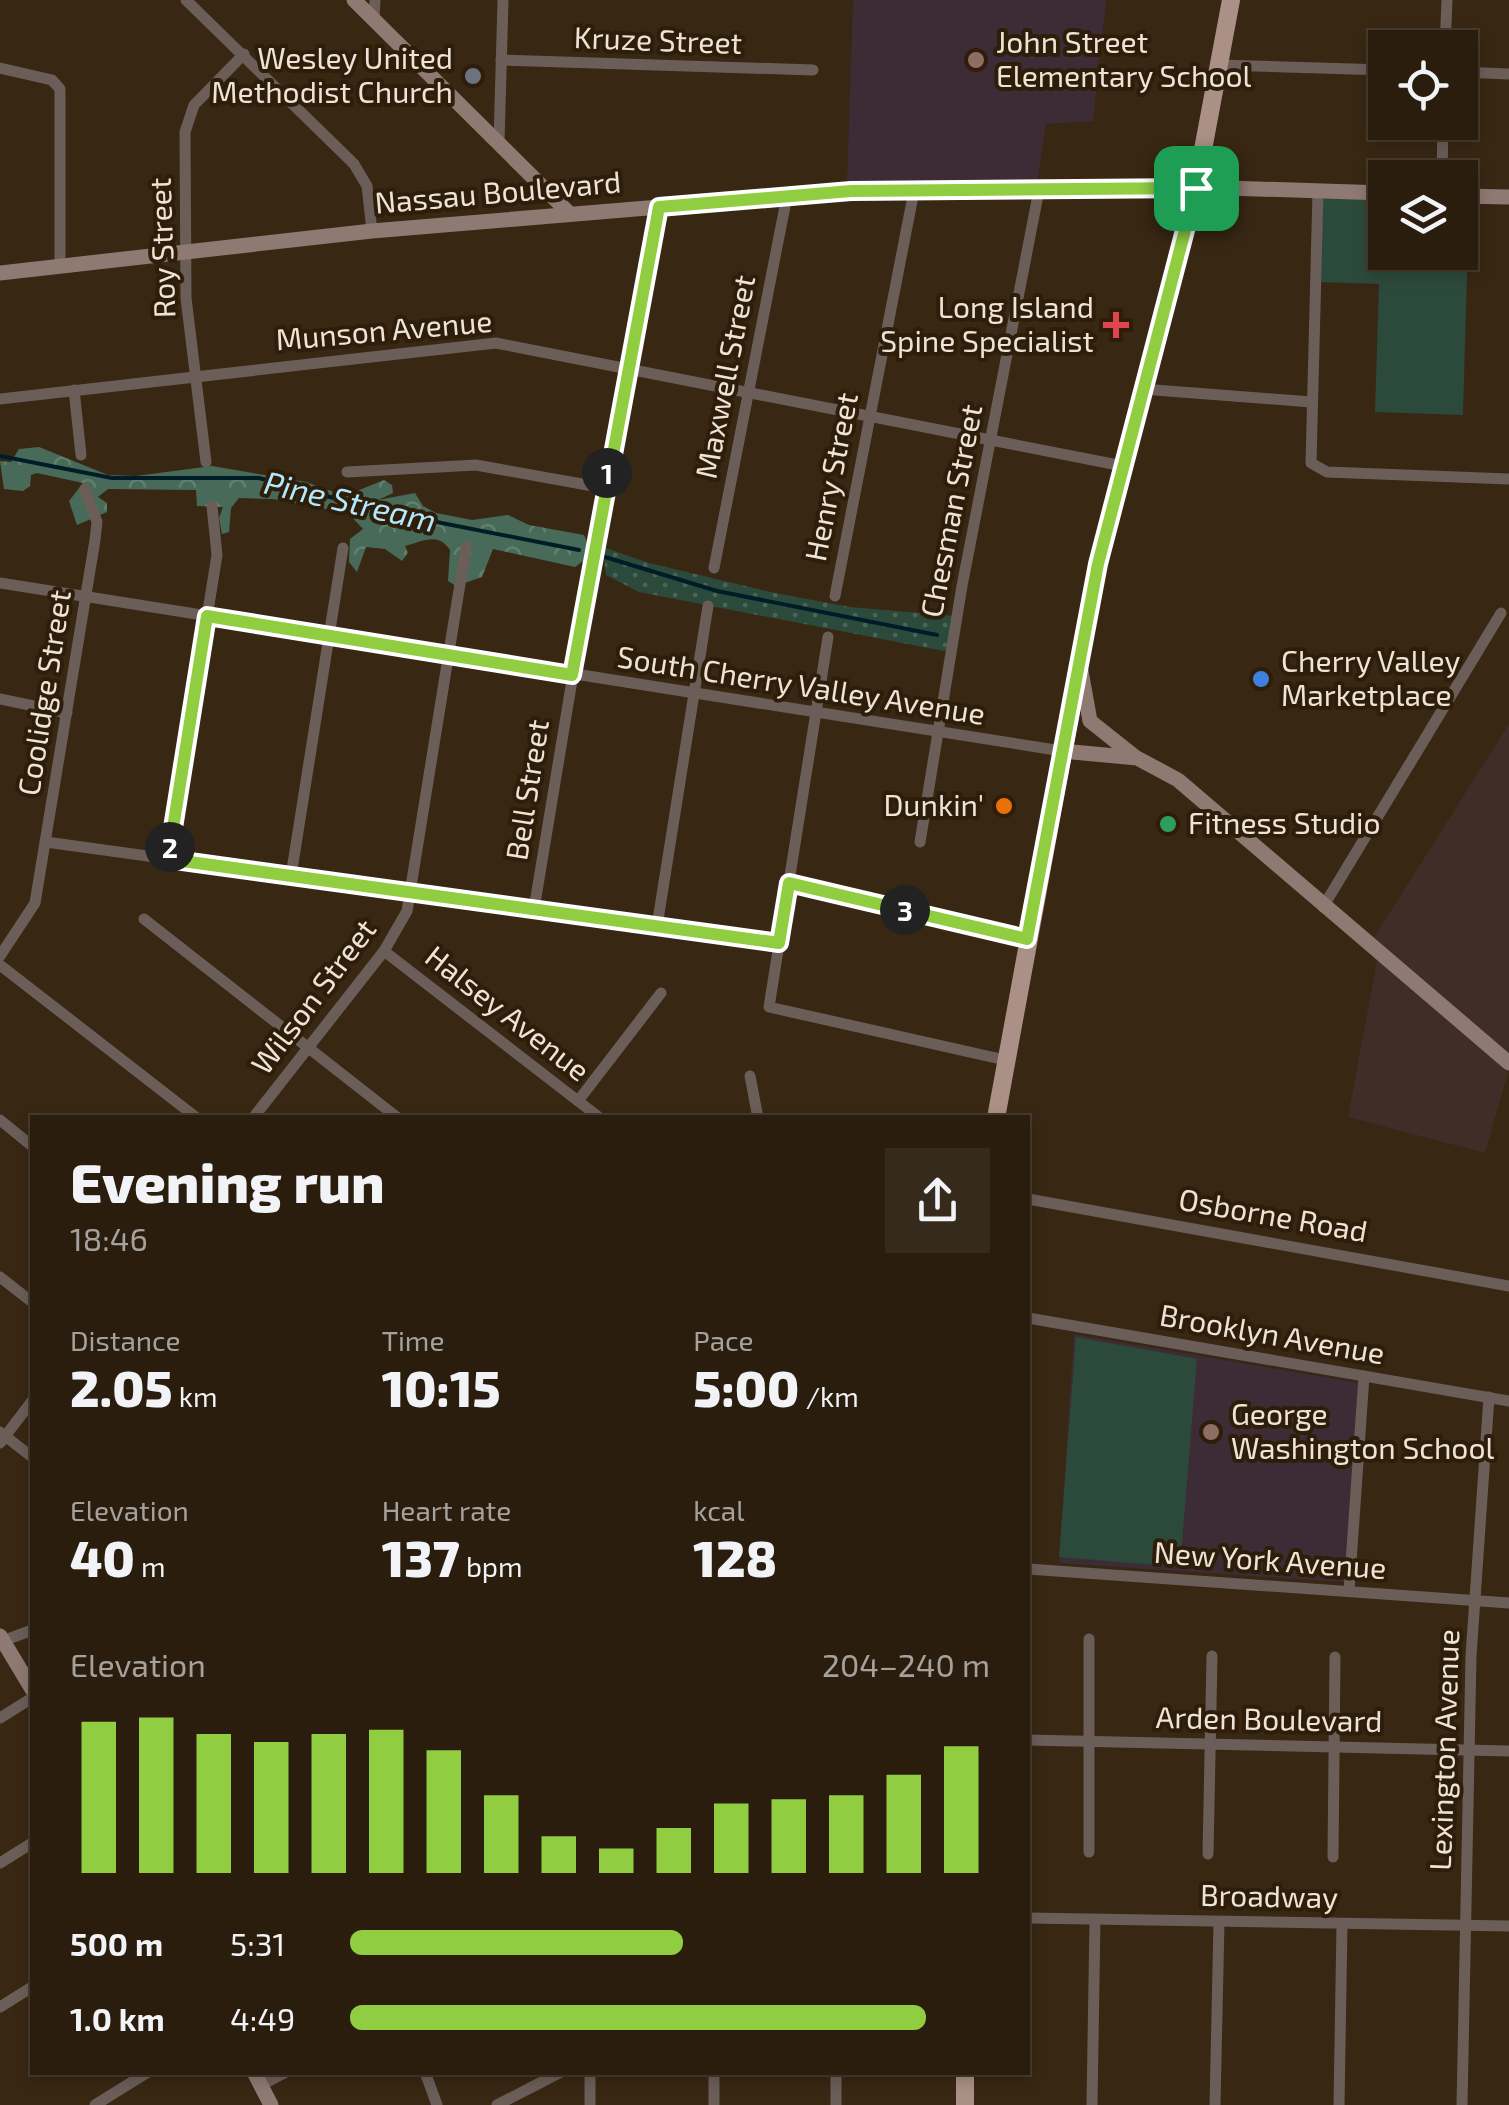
<!DOCTYPE html>
<html lang="en">
<head>
<meta charset="utf-8">
<style>
  body { margin:0; font-family:"Exo 2",sans-serif; background:#362a1c; color:#f1f3f6; height:100vh; display:flex; flex-direction:column; font-size:38px; white-space:nowrap }
  * { box-sizing:border-box; margin:0 }
  p { font-size:32px; color:#a5a29e }
  .icon { flex:none; width:55px; height:55px; fill:none; stroke:currentColor; stroke-width:2; stroke-linecap:round; stroke-linejoin:round }
  .map { position:relative; flex:1; overflow:hidden }
  .side { position:absolute; left:30px; top:1115px; width:1000px; height:960px; display:flex; flex-direction:column; background:#2a1d0e; border-radius:0px; box-shadow:0 5px 15px #0003,0 0 0 2px #463b2e }
  .side>* { flex:none }
  .tools { position:absolute; left:1368px; top:30px; display:grid; gap:20px }
  .tools a { display:grid; place-items:center; width:110px; height:110px; border-radius:0px; background:#2a1d0e; box-shadow:0 5px 15px #0003,0 0 0 2px #463b2e; font-size:50px }
  .pin { position:absolute; display:grid; place-items:center; width:85px; height:85px; color:#fff; margin:-42px; border-radius:20px; box-shadow:0 5px 15px #0006 }
  .km { position:absolute; width:50px; height:50px; margin:-25px; border-radius:50%; background:#222; color:#fff; font-size:28px; line-height:50px; text-align:center }
  .round { display:grid; place-items:center; flex:none; width:105px; height:105px; border-radius:0px; background:#362a1c }
  .summary { display:flex; align-items:center; justify-content:space-between; height:170px; padding:0 40px }
  h1 { font-size:55px; font-weight:800; line-height:75px }
  .figures { display:grid; grid-template-columns:repeat(3,1fr); gap:15px; height:170px; padding:10px 40px }
  .figures div { display:grid; align-content:center }
  .figures b { font-size:50px; font-weight:800 }
  .figures small { font-size:28px; font-weight:400 }
  .figures p { font-size:28px }
  .chart { height:280px; padding:20px 40px }
  .chart p { display:flex; justify-content:space-between }
  .chart svg { width:100%; height:180px; margin-top:10px; stroke:#90cd41; stroke-width:6 }
  ul { padding:0 40px; list-style:none; font-size:32px }
  li { display:grid; grid-template-columns:160px 120px 1fr; align-items:center; height:75px }
  li i { height:25px; border-radius:12px; background:#90cd41 }
  .map>svg:first-child { display:block }
  .industrial { fill:#402d27 }
  .education { fill:#3d2c36 }
  .grass { fill:url(#grass-dots) }
  .forest { fill:url(#forest-crowns) }
  .park { fill:#2c4a3b }
  .lines { fill:none; stroke-linecap:round; stroke-linejoin:round }
  .stream { stroke:#001c26; stroke-width:4 }
  .street { stroke:#6b5e59; stroke-width:11 }
  .secondary { stroke:#8f7a73; stroke-width:15 }
  .primary { stroke:#aa9087; stroke-width:18 }
  .route-casing { stroke:#fff; stroke-width:20 }
  .route { stroke:#90cd41; stroke-width:12 }
  .education-dot { fill:#8d6e63; stroke:#2e1d09; stroke-width:4 }
  .worship-dot { fill:#6b7280; stroke:#2e1d09; stroke-width:4 }
  .health-dot { fill:#e0444e; stroke:#2e1d09; stroke-width:4 }
  .shop-dot { fill:#3f7fe0; stroke:#2e1d09; stroke-width:4 }
  .food-dot { fill:#e8710a; stroke:#2e1d09; stroke-width:4 }
  .leisure-dot { fill:#2e9e5b; stroke:#2e1d09; stroke-width:4 }
  .labels { text-anchor:middle; stroke-width:8; stroke-linejoin:round; paint-order:stroke }
  .street-label { font-size:30px; fill:#eee3d7; stroke:#2e1d09 }
  .poi-label { font-size:30px; fill:#eee3d7; stroke:#2e1d09; text-anchor:start }
  .water-label { font-size:32px; font-style:italic; fill:#b2e9ff; stroke:#2e1d09 }
</style>
</head>
<body>
<div class="map">
<svg width="1509" height="2105" viewBox="0 0 1509 2105">
  <defs>
    <pattern id="grass-dots" width="8" height="8" patternUnits="userSpaceOnUse" patternTransform="scale(2.5)"><rect width="8" height="8" fill="#2c4a3b"/><path d="M2 2h.1M6 6h.1" fill="none" stroke="#4b6457" stroke-width="1.8" stroke-linecap="round"/></pattern>
    <pattern id="forest-crowns" width="20" height="18" patternUnits="userSpaceOnUse" patternTransform="scale(2.5)"><rect width="20" height="18" fill="#476b58"/><path d="M2 6a3 3 0 1 1 6 0M12 15a3 3 0 1 1 6 0" fill="none" stroke="#62806f"/></pattern>
  </defs>
  <rect width="100%" height="100%" fill="#382713"/>
  <path class="industrial" d="M 1509,724 L 1509,1069 L 1485,1153 L 1348,1117 L 1378,955 L 1368,947 Z"/>
  <g class="education">
    <path d="M 853,0 L 1106,0 L 1093,121 L 1046,124 L 1037,182 L 847,184 Z"/>
    <path d="M 1074,1334 L 1358,1383 L 1344,1582 L 1059,1563 Z"/>
  </g>
  <path class="grass" d="M 603,547 L 649,563 L 775,593 L 850,607 L 955,616 L 949,652 L 639,592 L 606,575 Z"/>
  <path class="forest" d="M 39,447 L 108,475 L 136,476 L 212,466 L 306,482 L 337,493 L 352,493 L 384,480 L 392,485 L 393,493 L 378,500 L 415,493 L 423,506 L 436,513 L 472,520 L 508,515 L 529,525 L 584,535 L 587,542 L 583,561 L 575,567 L 493,549 L 482,577 L 456,586 L 448,581 L 450,550 C 438,531 421,542 405,546 L 408,553 L 402,561 L 385,549 L 366,547 L 357,572 L 349,562 L 350,539 L 363,529 L 348,513 L 273,499 L 239,498 L 231,508 L 229,532 L 222,534 L 219,518 L 223,507 L 197,506 L 196,490 L 108,489 L 98,497 L 107,503 L 107,512 L 77,525 L 69,501 L 83,483 L 37,473 L 31,475 L 30,486 L 23,491 L 4,489 L 0,461 L 11,462 L 19,449 Z"/>
  <g class="park">
    <path d="M 1323,197 L 1385,199 L 1385,252 L 1460,252 L 1460,201 L 1469,201 L 1463,415 L 1375,412 L 1379,284 L 1320,282 Z"/>
    <path d="M 1076,1337 L 1197,1359 L 1180,1567 L 1059,1557 Z"/>
  </g>
  <g class="lines">
    <g class="stream">
      <path d="M 0,456 L 112,478 L 259,478 L 386,512 L 579,550"/>
      <path d="M 605,557 L 717,591 L 937,635"/>
    </g>
    <g class="street">
      <path d="M 186,0 L 354,164 L 367,186 L 372,231"/>
      <path d="M 374,19 L 375,0"/>
      <path d="M 1445,48 L 1447,0"/>
      <path d="M 501,60 L 813,70"/>
      <path d="M 1221,65 L 1385,70"/>
      <path d="M 0,68 L 52,80 L 60,89 L 60,266"/>
      <path d="M 1460,72 L 1509,74"/>
      <path d="M 499,143 L 503,0"/>
      <path d="M 1442,178 L 1443,122"/>
      <path d="M 1318,191 L 1311,463 L 1327,472 L 1509,479"/>
      <path d="M 1142,389 L 1311,402"/>
      <path d="M 74,390 L 81,455"/>
      <path d="M 0,399 L 496,343 L 1123,466"/>
      <path d="M 206,462 L 186,298 L 185,132 L 194,105 L 244,54"/>
      <path d="M 347,472 L 476,465 L 604,488"/>
      <path d="M 714,568 L 787,196"/>
      <path d="M 0,583 L 1062,751"/>
      <path d="M 835,596 L 914,191"/>
      <path d="M 828,637 L 769,1007 L 1005,1060"/>
      <path d="M 0,699 L 67,713"/>
      <path d="M 46,842 L 779,943"/>
      <path d="M 920,842 L 962,586 L 1039,190"/>
      <path d="M 168,859 L 217,555 L 212,506"/>
      <path d="M 291,876 L 343,548"/>
      <path d="M 789,883 L 1027,939"/>
      <path d="M 1323,907 L 1501,613"/>
      <path d="M 534,909 L 604,488 L 659,207"/>
      <path d="M 144,919 L 398,1118"/>
      <path d="M 657,926 L 708,606"/>
      <path d="M 384,951 L 600,1118"/>
      <path d="M 0,956 L 35,903 L 95,540 L 97,522 L 85,489"/>
      <path d="M 0,965 L 197,1118"/>
      <path d="M 750,1076 L 758,1118"/>
      <path d="M 578,1101 L 661,993"/>
      <path d="M 253,1118 L 384,951 L 407,911 L 466,547"/>
      <path d="M 0,1120 L 32,1146"/>
      <path d="M 1028,1199 L 1509,1286"/>
      <path d="M 0,1277 L 32,1302"/>
      <path d="M 1028,1318 L 1509,1401"/>
      <path d="M 0,1432 L 32,1457"/>
      <path d="M 0,1443 L 32,1401"/>
      <path d="M 1028,1569 L 1509,1603"/>
      <path d="M 1349,1591 L 1364,1376"/>
      <path d="M 3,1641 L 32,1630"/>
      <path d="M 0,1718 L 32,1698"/>
      <path d="M 1028,1740 L 1509,1751"/>
      <path d="M 1089,1852 L 1089,1639"/>
      <path d="M 1208,1854 L 1212,1656"/>
      <path d="M 1333,1857 L 1335,1657"/>
      <path d="M 0,1863 L 32,1843"/>
      <path d="M 1028,1918 L 1509,1926"/>
      <path d="M 0,2007 L 32,1987"/>
      <path d="M 425,2072 L 437,2105"/>
      <path d="M 714,2072 L 714,2105"/>
      <path d="M 836,2072 L 836,2105"/>
      <path d="M 261,2085 L 286,2072"/>
      <path d="M 95,2105 L 148,2072"/>
      <path d="M 497,2105 L 561,2072"/>
      <path d="M 590,2105 L 590,2072"/>
      <path d="M 1092,2105 L 1095,1919"/>
      <path d="M 1215,2105 L 1219,1922"/>
      <path d="M 1339,2105 L 1342,1924"/>
      <path d="M 1462,2105 L 1471,1656 L 1489,1397"/>
    </g>
    <g class="secondary">
      <path d="M 354,0 L 570,214"/>
      <path d="M 1460,196 L 1509,197"/>
      <path d="M 0,273 L 372,231 L 851,191 L 1196,187 L 1385,193"/>
      <path d="M 1081,671 L 1090,721 L 1134,756"/>
      <path d="M 1062,751 L 1137,758 L 1178,780 L 1509,1063"/>
      <path d="M 0,1636 L 32,1689"/>
      <path d="M 254,2072 L 271,2105"/>
    </g>
    <g class="primary">
      <path d="M 996,1118 L 1098,563 L 1196,187 L 1231,0"/>
      <path d="M 965,2072 L 965,2105"/>
    </g>
  </g>
  <g class="lines">
    <g class="route-casing">
      <path id="route" d="M 1196,188 L 1098,564 L 1027,939 L 789,883 L 779,943 L 168,859 L 207,616 L 572,675 L 659,207 L 851,191 Z"/>
    </g>
    <use href="#route" class="route"/>
  </g>
  <g class="education-dot">
    <circle cx="976" cy="60" r="10"/>
    <circle cx="1211" cy="1432" r="10"/>
  </g>
  <circle class="worship-dot" cx="473" cy="76" r="10"/>
  <path class="health-dot" d="M1111 310h10v10h10v10h-10v10h-10v-10h-10v-10h10z"/>
  <circle class="shop-dot" cx="1261" cy="679" r="10"/>
  <circle class="food-dot" cx="1004" cy="806" r="10"/>
  <circle class="leisure-dot" cx="1168" cy="824" r="10"/>
  <g class="labels">
    <g class="street-label">
      <text transform="translate(658 41) rotate(2)" y="10">Kruze Street</text>
      <text transform="translate(498 193) rotate(-5)" y="10">Nassau Boulevard</text>
      <text transform="translate(163 248) rotate(-92)" y="10">Roy Street</text>
      <text transform="translate(384 331) rotate(-5)" y="10">Munson Avenue</text>
      <text transform="translate(726 377) rotate(-79)" y="10">Maxwell Street</text>
      <text transform="translate(832 477) rotate(-79)" y="10">Henry Street</text>
      <text transform="translate(952 511) rotate(-79)" y="10">Chesman Street</text>
      <text transform="translate(801 686) rotate(9)" y="10">South Cherry Valley Avenue</text>
      <text transform="translate(45 693) rotate(-81)" y="10">Coolidge Street</text>
      <text transform="translate(528 790) rotate(-81)" y="10">Bell Street</text>
      <text transform="translate(314 997) rotate(-53)" y="10">Wilson Street</text>
      <text transform="translate(507 1014) rotate(38)" y="10">Halsey Avenue</text>
      <text transform="translate(1273 1216) rotate(10)" y="10">Osborne Road</text>
      <text transform="translate(1272 1335) rotate(10)" y="10">Brooklyn Avenue</text>
      <text transform="translate(1270 1561) rotate(4)" y="10">New York Avenue</text>
      <text transform="translate(1269 1720) rotate(1)" y="10">Arden Boulevard</text>
      <text transform="translate(1445 1750) rotate(-88)" y="10">Lexington Avenue</text>
      <text transform="translate(1269 1897) rotate(1)" y="10">Broadway</text>
    </g>
    <g class="poi-label">
      <text x="996" y="53">John Street<tspan x="996" dy="34">Elementary School</tspan></text>
      <text x="453" y="69" text-anchor="end">Wesley United<tspan x="453" dy="34">Methodist Church</tspan></text>
      <text x="1094" y="318" text-anchor="end">Long Island<tspan x="1094" dy="34">Spine Specialist</tspan></text>
      <text x="1281" y="672">Cherry Valley<tspan x="1281" dy="34">Marketplace</tspan></text>
      <text x="984" y="816" text-anchor="end">Dunkin'</text>
      <text x="1188" y="834">Fitness Studio</text>
      <text x="1231" y="1425">George<tspan x="1231" dy="34">Washington School</tspan></text>
    </g>
    <g class="water-label">
      <text transform="translate(350 502) rotate(13)" y="11">Pine Stream</text>
    </g>
  </g>
</svg>
<div class="tools">
<a><svg class="icon" aria-label="locate" viewBox="0 0 24 24"><circle cx="12" cy="12" r="6"/><path d="M12 2v4M12 18v4M2 12h4M18 12h4"/></svg></a>
<a><svg class="icon" aria-label="layers" viewBox="0 0 24 24"><path d="M12 4l9 5-9 5-9-5zM3 14l9 5 9-5"/></svg></a>
</div>
<div class="pin" style="left:1196px;top:188px;background:#1e9e55"><svg class="icon" aria-label="arrive" viewBox="0 0 24 24"><path d="M6 21V4h12l-3 4 3 4H6"/></svg></div>
<b class="km" style="left:607px;top:473px">1</b>
<b class="km" style="left:170px;top:847px">2</b>
<b class="km" style="left:905px;top:910px">3</b>
<section class="side">
<div class="summary"><div><h1>Evening run</h1><p>18:46</p></div><a class="round"><svg class="icon" aria-label="share" viewBox="0 0 24 24"><path d="M12 15V3M7 8l5-5 5 5M5 13v7h14v-7"/></svg></a></div>
<div class="figures">
<div><p>Distance</p><b>2.05<small> km</small></b></div>
<div><p>Time</p><b>10:15</b></div>
<div><p>Pace</p><b>5:00<small> /km</small></b></div>
</div>
<div class="figures">
<div><p>Elevation</p><b>40<small> m</small></b></div>
<div><p>Heart rate</p><b>137<small> bpm</small></b></div>
<div><p>kcal</p><b>128</b></div>
</div>
<div class="chart"><p><span>Elevation</span>204–240 m</p>
<svg viewBox="0 0 160 44" preserveAspectRatio="none"><path d="M5 44V7M15 44V6M25 44V10M35 44V12M45 44V10M55 44V9M65 44V14M75 44V25M85 44V35M95 44V38M105 44V33M115 44V27M125 44V26M135 44V25M145 44V20M155 44V13"/></svg>
</div>
<ul>
<li><b>500 m</b>5:31<i style="width:52%"></i></li>
<li><b>1.0 km</b>4:49<i style="width:90%"></i></li>
</ul>
</section>
</div>
</body>
</html>
